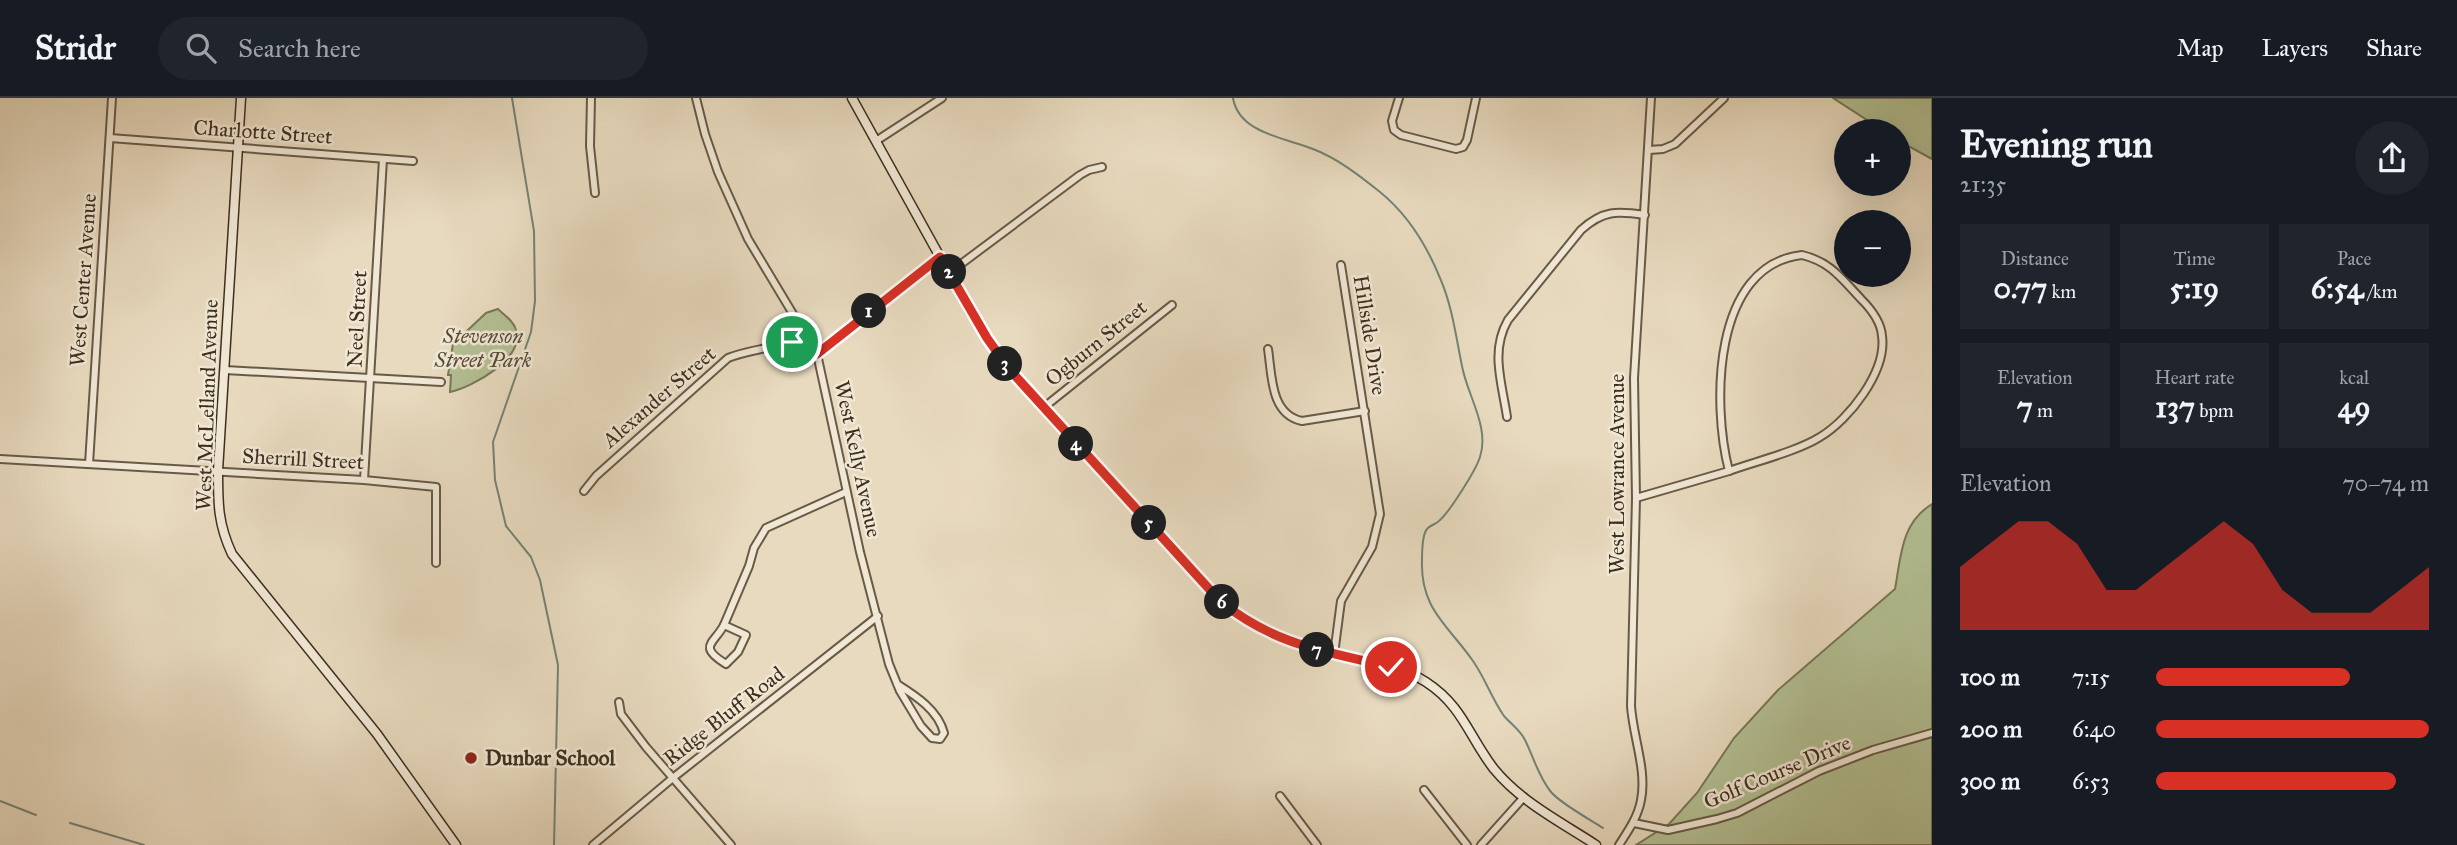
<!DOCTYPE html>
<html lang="en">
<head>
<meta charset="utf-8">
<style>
  body { margin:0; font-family:"IM FELL Great Primer",serif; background:#20242c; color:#f1f3f6; height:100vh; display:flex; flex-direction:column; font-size:26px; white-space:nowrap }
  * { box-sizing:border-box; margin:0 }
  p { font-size:23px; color:#9ea1a6 }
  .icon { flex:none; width:38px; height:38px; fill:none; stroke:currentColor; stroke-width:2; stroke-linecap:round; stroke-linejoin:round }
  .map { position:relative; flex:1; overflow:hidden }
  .details { display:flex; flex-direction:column; background:#171b24; width:525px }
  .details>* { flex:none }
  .tools { position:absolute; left:1834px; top:21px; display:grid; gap:14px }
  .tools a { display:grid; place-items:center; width:77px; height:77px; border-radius:50%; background:#171b24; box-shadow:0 7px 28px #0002; font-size:35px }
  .pin { position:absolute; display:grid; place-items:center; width:60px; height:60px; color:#fff; margin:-30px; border:4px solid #fff; border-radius:50%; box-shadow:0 2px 7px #0007 }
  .km { position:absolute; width:35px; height:35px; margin:-18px; border-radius:50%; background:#222; color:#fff; font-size:19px; line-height:35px; text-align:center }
  .round { display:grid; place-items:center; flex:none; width:74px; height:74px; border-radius:37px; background:#20242c }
  .headline { display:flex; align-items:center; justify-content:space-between; height:119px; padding:0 28px }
  h1 { font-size:38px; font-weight:800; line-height:52px }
  .stats { display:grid; grid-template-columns:repeat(3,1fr); gap:10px; height:119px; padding:7px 28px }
  .stats div { display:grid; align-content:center; border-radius:0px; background:#20242c; text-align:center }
  .stats b { font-size:30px; font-weight:800 }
  .stats small { font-size:19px; font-weight:400 }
  .stats p { font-size:19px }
  .chart { height:196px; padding:14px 28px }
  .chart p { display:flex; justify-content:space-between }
  .chart svg { width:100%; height:126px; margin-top:7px; fill:#d93025; opacity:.7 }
  ul { padding:0 28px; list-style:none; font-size:23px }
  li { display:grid; grid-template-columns:112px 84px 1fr; align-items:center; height:52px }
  li i { height:18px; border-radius:9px; background:#d93025 }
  header { display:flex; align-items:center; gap:42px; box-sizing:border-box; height:98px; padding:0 35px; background:#171b24; border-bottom:2px solid #363941 }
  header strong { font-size:33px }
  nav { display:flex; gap:38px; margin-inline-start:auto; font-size:24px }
  .search { width:490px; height:63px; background:#20242c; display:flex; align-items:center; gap:18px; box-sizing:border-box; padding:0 24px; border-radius:38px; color:#9ea1a6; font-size:26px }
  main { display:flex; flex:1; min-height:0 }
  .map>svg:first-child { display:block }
  .green { fill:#b3c094; stroke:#787858; stroke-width:2 }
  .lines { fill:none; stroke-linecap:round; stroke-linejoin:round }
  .stream { stroke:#738376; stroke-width:2 }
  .street-casing { stroke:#685a46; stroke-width:10 }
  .secondary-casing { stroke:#3e2f1d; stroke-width:11 }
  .street { stroke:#f0e7d5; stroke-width:6 }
  .secondary { stroke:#f0e7d5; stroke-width:8 }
  .route-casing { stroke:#fff; stroke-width:14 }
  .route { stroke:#d93025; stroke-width:9 }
  .poi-dot { fill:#8f2418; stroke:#f0e7d5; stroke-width:2.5 }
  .labels { text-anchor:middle; stroke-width:5; stroke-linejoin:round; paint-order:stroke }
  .street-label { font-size:21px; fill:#3e2f1d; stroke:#f0e7d5 }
  .park-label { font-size:21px; font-style:italic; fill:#554c35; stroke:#f0e7d5 }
  .poi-label { font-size:21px; font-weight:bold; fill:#3e2f1d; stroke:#f0e7d5; text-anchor:start }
</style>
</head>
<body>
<header>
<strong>Stridr</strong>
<div class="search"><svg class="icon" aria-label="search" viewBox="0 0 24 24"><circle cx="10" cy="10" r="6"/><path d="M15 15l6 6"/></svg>Search here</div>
<nav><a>Map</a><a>Layers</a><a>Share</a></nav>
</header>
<main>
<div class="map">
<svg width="1932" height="747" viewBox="0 0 1932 747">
  <rect width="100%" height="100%" fill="#e8dabf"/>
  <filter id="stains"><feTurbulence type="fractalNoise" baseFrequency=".00286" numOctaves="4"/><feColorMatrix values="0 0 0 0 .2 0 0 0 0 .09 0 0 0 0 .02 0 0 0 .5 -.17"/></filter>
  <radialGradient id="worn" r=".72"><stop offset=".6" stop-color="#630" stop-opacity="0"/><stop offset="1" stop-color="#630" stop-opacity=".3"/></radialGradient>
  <g class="green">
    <path d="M 1833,0 L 1932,0 L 1932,61 L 1899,43 L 1899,33 L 1884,33 Z"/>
    <path d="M 498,211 C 504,217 514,223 516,232 C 525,260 473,289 450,294 L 451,277 L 448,277 L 453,246 L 486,215 Z"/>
    <path d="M 1932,406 L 1932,747 L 1636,747 L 1669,726 L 1697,695 L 1734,640 L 1778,592 L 1895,491 C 1901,458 1901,425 1932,406 Z"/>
  </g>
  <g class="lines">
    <g class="stream">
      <path d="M 512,0 L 534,133 L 535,203 L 531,234 L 493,344 L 495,382 L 506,428 L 531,459 L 540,482 L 558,567 L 554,747"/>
      <path d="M 1233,0 C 1239,36 1287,40 1313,51 C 1337,60 1360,78 1380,94 C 1407,116 1427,148 1440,180 C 1452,207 1456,239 1462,268 C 1467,297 1490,329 1480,359 C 1476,372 1450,413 1440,422 C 1437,426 1430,427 1427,431 C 1422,437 1422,454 1422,462 C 1420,511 1448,527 1473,563 C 1485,580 1492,601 1504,618 C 1511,626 1521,633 1525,642 C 1534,660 1538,678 1551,694 C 1560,705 1589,721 1603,730"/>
      <path d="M 0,703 L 36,717"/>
      <path d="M 70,725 L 144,747"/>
    </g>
    <g class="street-casing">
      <g id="street">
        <path d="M 591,0 L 590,48 L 595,95"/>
        <path d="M 696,0 L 705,36 L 718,74 L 748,141 L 817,256 L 860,454 L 889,566 L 900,593 L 921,628 L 932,640 L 940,641 L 944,635 C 938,612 916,598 897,586"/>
        <path d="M 1399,0 L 1392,23 L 1394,32 L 1401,37 L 1456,51 L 1463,49 L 1467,42 L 1476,0"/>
        <path d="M 110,40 L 413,63"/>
        <path d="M 876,43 L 942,0"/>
        <path d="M 1649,52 L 1663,51 L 1675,46 L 1724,0"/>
        <path d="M 1802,157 C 1831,164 1842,181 1861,201 C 1871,211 1881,223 1882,238 C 1887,273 1849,322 1820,339 C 1798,353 1754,364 1729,373 C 1712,307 1712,167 1802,157 Z"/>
        <path d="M 949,175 L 1080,77 L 1089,72 L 1102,69"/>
        <path d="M 1268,251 C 1272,277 1270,316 1302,323 L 1365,313"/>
        <path d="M 817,256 L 940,158"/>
        <path d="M 225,272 L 441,284"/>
        <path d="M 1043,310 L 1172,207"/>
        <path d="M 1507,319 C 1502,285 1490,253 1508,222 L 1581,132 C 1603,112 1617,113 1645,117"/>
        <path d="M 0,361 L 364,382 L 436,389 L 436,465"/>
        <path d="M 89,366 L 112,0"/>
        <path d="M 364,382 L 383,61"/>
        <path d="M 584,393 L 596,378 L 728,260 C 756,249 779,252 806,235"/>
        <path d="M 1636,400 L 1729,373"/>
        <path d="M 724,527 L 749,468 L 754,450 L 766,430 L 846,394"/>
        <path d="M 724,527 L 746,537 L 738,554 L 726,566 C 697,548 714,546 724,527 Z"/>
        <path d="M 1334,556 L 1341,503 L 1372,449 L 1380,416 L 1341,167"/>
        <path d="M 619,604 L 621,616 L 646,649 L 731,747"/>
        <path d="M 1424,692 L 1467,747"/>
        <path d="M 1280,698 L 1317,747"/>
        <path d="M 1634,725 L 1668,732 L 1717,721 L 1737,715 L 1819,673 L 1873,652 L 1932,635"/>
        <path d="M 593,747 L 674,679 L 878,518"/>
        <path d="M 1481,747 L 1524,699"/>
        <path d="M 1619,747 C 1628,733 1638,719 1641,702 C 1647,672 1633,639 1631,608 L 1636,400 L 1634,280 L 1651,0"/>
      </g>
    </g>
    <g class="secondary-casing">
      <g id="secondary">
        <path d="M 241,0 L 218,373 C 218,406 218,426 232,456 L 377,636 L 456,747"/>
        <path d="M 852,0 L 971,215 L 1009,271 L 1221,504 C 1256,531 1292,546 1336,556 C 1366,563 1400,567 1426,584 C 1463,608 1469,639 1494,671 C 1521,704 1561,724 1596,747"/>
      </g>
    </g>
    <use href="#street" class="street"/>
    <use href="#secondary" class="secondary"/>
  </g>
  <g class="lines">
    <g class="route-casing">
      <path id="route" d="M 792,244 L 806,235 L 817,256 L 940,159 L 987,240 L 1009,271 L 1221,504 C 1277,548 1324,553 1391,569"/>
    </g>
    <use href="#route" class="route"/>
  </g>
  <circle class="poi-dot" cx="471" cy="660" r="7"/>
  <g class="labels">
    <g class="street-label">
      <text transform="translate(263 34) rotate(4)" y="7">Charlotte Street</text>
      <text transform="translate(83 182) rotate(-86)" y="7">West Center Avenue</text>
      <text transform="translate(357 221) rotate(-87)" y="7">Neel Street</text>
      <text transform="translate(1370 237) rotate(81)" y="7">Hillside Drive</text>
      <text transform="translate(1096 245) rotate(-39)" y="7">Ogburn Street</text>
      <text transform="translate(659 299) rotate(-41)" y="7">Alexander Street</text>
      <text transform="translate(207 307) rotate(-88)" y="7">West McLelland Avenue</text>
      <text transform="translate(303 361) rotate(3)" y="7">Sherrill Street</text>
      <text transform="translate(858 361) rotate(78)" y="7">West Kelly Avenue</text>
      <text transform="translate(1617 376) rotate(-90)" y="7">West Lowrance Avenue</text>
      <text transform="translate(724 618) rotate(-38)" y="7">Ridge Bluff Road</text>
      <text transform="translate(1777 674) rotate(-23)" y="7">Golf Course Drive</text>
    </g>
    <g class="park-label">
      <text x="483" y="245">Stevenson<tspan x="483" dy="24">Street Park</tspan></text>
    </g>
    <g class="poi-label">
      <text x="485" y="667">Dunbar School</text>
    </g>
  </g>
  <rect width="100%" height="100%" filter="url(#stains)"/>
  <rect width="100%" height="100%" fill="url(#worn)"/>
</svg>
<div class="tools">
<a>+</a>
<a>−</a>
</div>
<div class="pin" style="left:792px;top:244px;background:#1e9e55"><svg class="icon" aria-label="arrive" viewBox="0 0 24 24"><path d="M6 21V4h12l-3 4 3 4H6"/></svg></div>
<div class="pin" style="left:1391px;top:569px;background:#d93025"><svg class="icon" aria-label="check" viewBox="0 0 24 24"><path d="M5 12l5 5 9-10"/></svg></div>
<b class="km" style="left:869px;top:213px">1</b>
<b class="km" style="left:949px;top:174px">2</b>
<b class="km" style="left:1005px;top:266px">3</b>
<b class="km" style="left:1076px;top:346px">4</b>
<b class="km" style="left:1149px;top:425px">5</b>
<b class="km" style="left:1222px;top:504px">6</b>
<b class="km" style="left:1317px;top:552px">7</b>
</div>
<section class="details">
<div class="headline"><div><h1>Evening run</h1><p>21:35</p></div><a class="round"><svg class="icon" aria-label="share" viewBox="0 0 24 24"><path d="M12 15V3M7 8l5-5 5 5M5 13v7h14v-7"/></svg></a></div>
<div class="stats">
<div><p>Distance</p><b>0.77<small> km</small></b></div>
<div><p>Time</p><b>5:19</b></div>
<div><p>Pace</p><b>6:54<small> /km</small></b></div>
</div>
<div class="stats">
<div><p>Elevation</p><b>7<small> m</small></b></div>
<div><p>Heart rate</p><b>137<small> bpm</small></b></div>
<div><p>kcal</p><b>49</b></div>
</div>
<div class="chart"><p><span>Elevation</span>70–74 m</p>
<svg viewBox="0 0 160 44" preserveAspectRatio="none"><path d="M0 44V22L10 14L20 6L30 6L40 14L50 30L60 30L70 22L80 14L90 6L100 14L110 30L120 38L130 38L140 38L150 30L160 22V44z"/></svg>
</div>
<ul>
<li><b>100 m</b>7:15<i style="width:71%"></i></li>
<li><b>200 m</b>6:40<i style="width:100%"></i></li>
<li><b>300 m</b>6:53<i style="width:88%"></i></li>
</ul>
</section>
</main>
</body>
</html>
